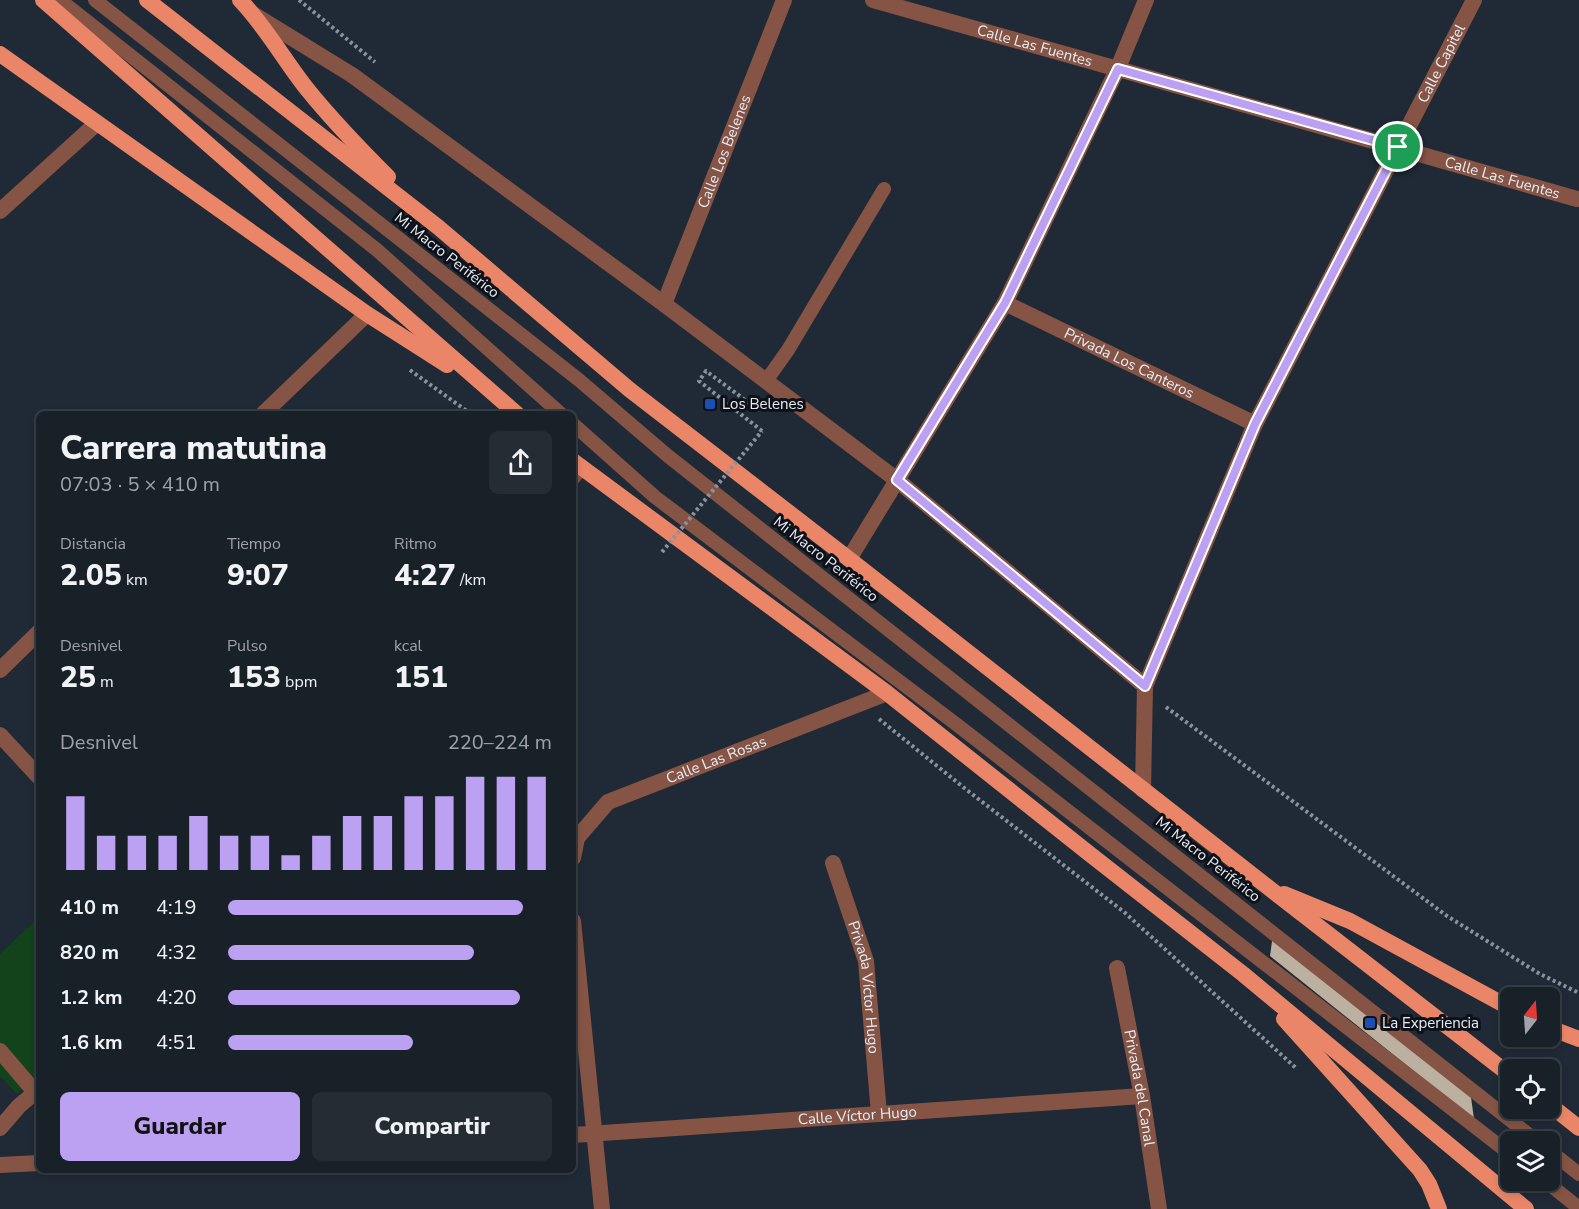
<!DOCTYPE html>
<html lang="es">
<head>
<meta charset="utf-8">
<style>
  body { margin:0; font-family:"Nunito Sans",sans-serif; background:#252d34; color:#f1f3f6; height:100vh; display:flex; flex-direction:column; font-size:22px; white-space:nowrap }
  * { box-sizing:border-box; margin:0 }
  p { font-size:20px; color:#9fa3a8 }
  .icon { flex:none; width:33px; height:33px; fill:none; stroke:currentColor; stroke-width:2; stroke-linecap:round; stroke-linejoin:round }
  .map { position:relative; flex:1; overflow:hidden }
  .drawer { position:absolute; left:36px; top:411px; width:540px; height:762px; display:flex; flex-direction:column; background:#182028; border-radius:9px; box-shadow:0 3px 9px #0003,0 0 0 2px #363e45 }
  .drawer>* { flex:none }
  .needle { width:39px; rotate:17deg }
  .controls { position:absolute; left:1500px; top:987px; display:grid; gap:12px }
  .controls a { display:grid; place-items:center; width:60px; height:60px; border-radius:9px; background:#182028; box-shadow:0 3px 9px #0003,0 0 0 2px #363e45; font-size:30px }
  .pin { position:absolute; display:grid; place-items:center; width:51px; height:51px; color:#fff; margin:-26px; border:3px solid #fff; border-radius:50%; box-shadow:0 2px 6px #0007 }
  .round { display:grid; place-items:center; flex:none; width:63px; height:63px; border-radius:9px; background:#252d34 }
  .head { display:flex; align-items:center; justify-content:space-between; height:102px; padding:0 24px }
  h1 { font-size:33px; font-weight:800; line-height:45px }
  .stats { display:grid; grid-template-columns:repeat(3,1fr); gap:9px; height:102px; padding:6px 24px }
  .stats div { display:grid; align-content:center }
  .stats b { font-size:30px; font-weight:800 }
  .stats small { font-size:16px; font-weight:400 }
  .stats p { font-size:16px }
  .chart { height:168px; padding:12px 24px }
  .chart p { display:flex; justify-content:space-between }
  .chart svg { width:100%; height:108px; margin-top:6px; stroke:#bca0f2; stroke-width:6 }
  .primary-button { display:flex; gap:12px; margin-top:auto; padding:12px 24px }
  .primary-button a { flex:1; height:69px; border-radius:9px; background:#bca0f2; color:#111; font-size:24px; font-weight:800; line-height:69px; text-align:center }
  .primary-button a+a { background:#252d34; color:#f1f3f6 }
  ul { padding:0 24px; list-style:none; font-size:20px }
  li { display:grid; grid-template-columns:96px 72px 1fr; align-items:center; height:45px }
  li i { height:15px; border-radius:8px; background:#bca0f2 }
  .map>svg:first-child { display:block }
  .green { fill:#12431a }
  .building { fill:#bcb1a0 }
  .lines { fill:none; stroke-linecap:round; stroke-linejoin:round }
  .path { stroke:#89919c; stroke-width:4; stroke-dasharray:3 3; stroke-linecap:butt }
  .service { stroke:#855444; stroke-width:14 }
  .pedestrian { stroke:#855444; stroke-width:16 }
  .minor { stroke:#855444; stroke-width:16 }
  .trunk { stroke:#ea8667; stroke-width:16 }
  .path-bridge { stroke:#89919c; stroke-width:4; stroke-dasharray:3 3; stroke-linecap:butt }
  .route-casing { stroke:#fff; stroke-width:12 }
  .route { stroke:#bca0f2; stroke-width:8 }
  .transit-dot { fill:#1a4fb4; stroke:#0e1218; stroke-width:2 }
  .labels { text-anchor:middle; stroke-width:6; stroke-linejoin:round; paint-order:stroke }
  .street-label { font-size:15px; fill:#e7edf6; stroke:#0e1218 }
  .poi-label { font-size:15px; fill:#e7edf6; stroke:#0e1218; text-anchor:start }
</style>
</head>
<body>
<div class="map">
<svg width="1579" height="1209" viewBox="0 0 1579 1209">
  <rect width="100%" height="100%" fill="#202a36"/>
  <path class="green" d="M 39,917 L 39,1074 L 17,1094 L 0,1076 L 0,954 Z"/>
  <path class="building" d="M 1273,934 L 1470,1090 L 1474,1119 L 1270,956 Z"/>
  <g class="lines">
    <g class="path">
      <path d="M 299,0 L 375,62"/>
      <path d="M 410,370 L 471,414"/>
      <path d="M 762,431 L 699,381 L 706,371 L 760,411 L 764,407"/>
      <path d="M 1166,707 L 1447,916 L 1540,974 L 1579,993"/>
      <path d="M 879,719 L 963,787 L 1124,912 L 1296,1068"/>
    </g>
    <g class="service">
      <path d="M 60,0 L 377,250 L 561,414"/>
      <path d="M 95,0 L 579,380 L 668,456 L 1538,1142"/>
      <path d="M 766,381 L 788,350 L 884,189"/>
      <path d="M 573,424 L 655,497 L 956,724 L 1510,1154"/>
      <path d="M 1550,1151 L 1579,1174"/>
      <path d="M 1544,1180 L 1579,1208"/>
    </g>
    <path class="pedestrian" d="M 0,1051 L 35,1092"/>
    <g class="minor">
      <path id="s1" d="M 873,0 L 1398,148 L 1577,199"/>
      <path d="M 253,14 L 352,75 L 664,304 L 897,480 L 1145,686"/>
      <path d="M 0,211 L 97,123"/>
      <path id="s2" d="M 1005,303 L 1255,424"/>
      <path id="s3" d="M 664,304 L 784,0"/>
      <path d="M 263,414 L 367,314"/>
      <path d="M 573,477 L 581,467"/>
      <path d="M 849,559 L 1005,303 L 1118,68 L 1146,0"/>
      <path d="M 0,670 L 39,632"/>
      <path d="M 0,735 L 39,777"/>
      <path id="s4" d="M 1143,790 L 1145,686 L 1255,424 L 1474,0"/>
      <path id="s5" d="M 573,858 L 577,838 L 608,802 L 887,693"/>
      <path id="s6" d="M 833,863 L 866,961 L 879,1114"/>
      <path d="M 573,921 L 602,1209"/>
      <path id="s7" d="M 1117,968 L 1142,1096 L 1159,1209"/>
      <path d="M 0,1128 L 19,1106 L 39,1089"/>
      <path id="s8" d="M 573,1135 L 1142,1096"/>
      <path d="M 0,1165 L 39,1163"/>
    </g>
    <g class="trunk">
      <path d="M 43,0 L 517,414"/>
      <path d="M 147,0 L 438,227 L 630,390 L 849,559 L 1269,888 L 1510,1075"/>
      <path d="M 240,0 C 266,27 284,60 307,89 C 332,120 360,149 388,177"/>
      <path d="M 0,54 L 367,314 L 447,365"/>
      <path d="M 573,461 L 887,693 L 1091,855 L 1243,974 L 1526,1209"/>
      <path d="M 1284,894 L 1350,921 L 1510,1008"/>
      <path d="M 1284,1019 L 1420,1170 L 1429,1184 L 1439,1209"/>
      <path d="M 1550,1028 L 1579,1039"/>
      <path d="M 1550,1105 L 1579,1128"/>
    </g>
    <path class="path-bridge" d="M 662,552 L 762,431"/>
  </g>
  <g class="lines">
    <g class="route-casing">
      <path id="route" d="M 1118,69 L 1398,147 L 1255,424 L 1145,686 L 897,480 L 1005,303 Z"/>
    </g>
    <use href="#route" class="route"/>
  </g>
  <g class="transit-dot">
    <rect x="704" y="398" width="12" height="12" rx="3"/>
    <rect x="1364" y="1017" width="12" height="12" rx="3"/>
  </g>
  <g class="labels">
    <g class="street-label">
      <text dy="5" stroke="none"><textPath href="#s1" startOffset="168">Calle Las Fuentes</textPath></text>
      <text dy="5" stroke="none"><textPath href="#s4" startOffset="794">Calle Capitel</textPath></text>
      <text dy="5" stroke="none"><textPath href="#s3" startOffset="164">Calle Los Belenes</textPath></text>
      <text dy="5" stroke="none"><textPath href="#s1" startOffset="654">Calle Las Fuentes</textPath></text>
      <text transform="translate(447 255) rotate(38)" y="5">Mi Macro Periférico</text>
      <text dy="5" stroke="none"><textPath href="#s2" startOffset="138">Privada Los Canteros</textPath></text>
      <text transform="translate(826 559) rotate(38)" y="5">Mi Macro Periférico</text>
      <text dy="5" stroke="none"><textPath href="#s5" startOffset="184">Calle Las Rosas</textPath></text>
      <text transform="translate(1208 859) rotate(38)" y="5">Mi Macro Periférico</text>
      <text dy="5" stroke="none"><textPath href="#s6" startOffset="129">Privada Víctor Hugo</textPath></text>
      <text dy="5" stroke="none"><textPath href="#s7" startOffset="122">Privada del Canal</textPath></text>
      <text dy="5" stroke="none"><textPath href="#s8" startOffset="285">Calle Víctor Hugo</textPath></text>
    </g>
    <g class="poi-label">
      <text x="722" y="409">Los Belenes</text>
      <text x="1382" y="1028">La Experiencia</text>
    </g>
  </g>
</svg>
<div class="controls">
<a><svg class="needle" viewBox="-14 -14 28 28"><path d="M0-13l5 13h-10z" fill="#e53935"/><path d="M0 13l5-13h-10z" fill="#9fa3a8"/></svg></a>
<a><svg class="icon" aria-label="locate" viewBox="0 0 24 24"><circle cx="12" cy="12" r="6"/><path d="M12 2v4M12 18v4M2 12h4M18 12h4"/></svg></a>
<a><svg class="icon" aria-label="layers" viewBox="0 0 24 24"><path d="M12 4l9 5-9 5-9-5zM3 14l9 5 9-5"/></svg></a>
</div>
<div class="pin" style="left:1398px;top:147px;background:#1e9e55"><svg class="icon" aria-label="arrive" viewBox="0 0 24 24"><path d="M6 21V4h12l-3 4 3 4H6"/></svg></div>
<section class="drawer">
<div class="head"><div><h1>Carrera matutina</h1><p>07:03 · 5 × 410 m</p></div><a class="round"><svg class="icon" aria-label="share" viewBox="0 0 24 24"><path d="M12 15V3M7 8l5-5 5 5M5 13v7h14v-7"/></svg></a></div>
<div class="stats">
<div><p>Distancia</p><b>2.05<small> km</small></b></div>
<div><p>Tiempo</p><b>9:07</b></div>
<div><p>Ritmo</p><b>4:27<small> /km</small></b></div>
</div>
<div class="stats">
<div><p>Desnivel</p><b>25<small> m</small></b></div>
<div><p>Pulso</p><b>153<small> bpm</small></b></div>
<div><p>kcal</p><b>151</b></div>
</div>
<div class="chart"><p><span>Desnivel</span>220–224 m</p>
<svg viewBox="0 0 160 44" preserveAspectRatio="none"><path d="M5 44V14M15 44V30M25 44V30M35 44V30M45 44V22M55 44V30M65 44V30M75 44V38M85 44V30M95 44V22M105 44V22M115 44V14M125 44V14M135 44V6M145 44V6M155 44V6"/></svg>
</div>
<ul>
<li><b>410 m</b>4:19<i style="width:91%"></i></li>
<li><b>820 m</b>4:32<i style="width:76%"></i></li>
<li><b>1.2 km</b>4:20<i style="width:90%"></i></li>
<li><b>1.6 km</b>4:51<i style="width:57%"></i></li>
</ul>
<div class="primary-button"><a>Guardar</a><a>Compartir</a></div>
</section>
</div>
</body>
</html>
